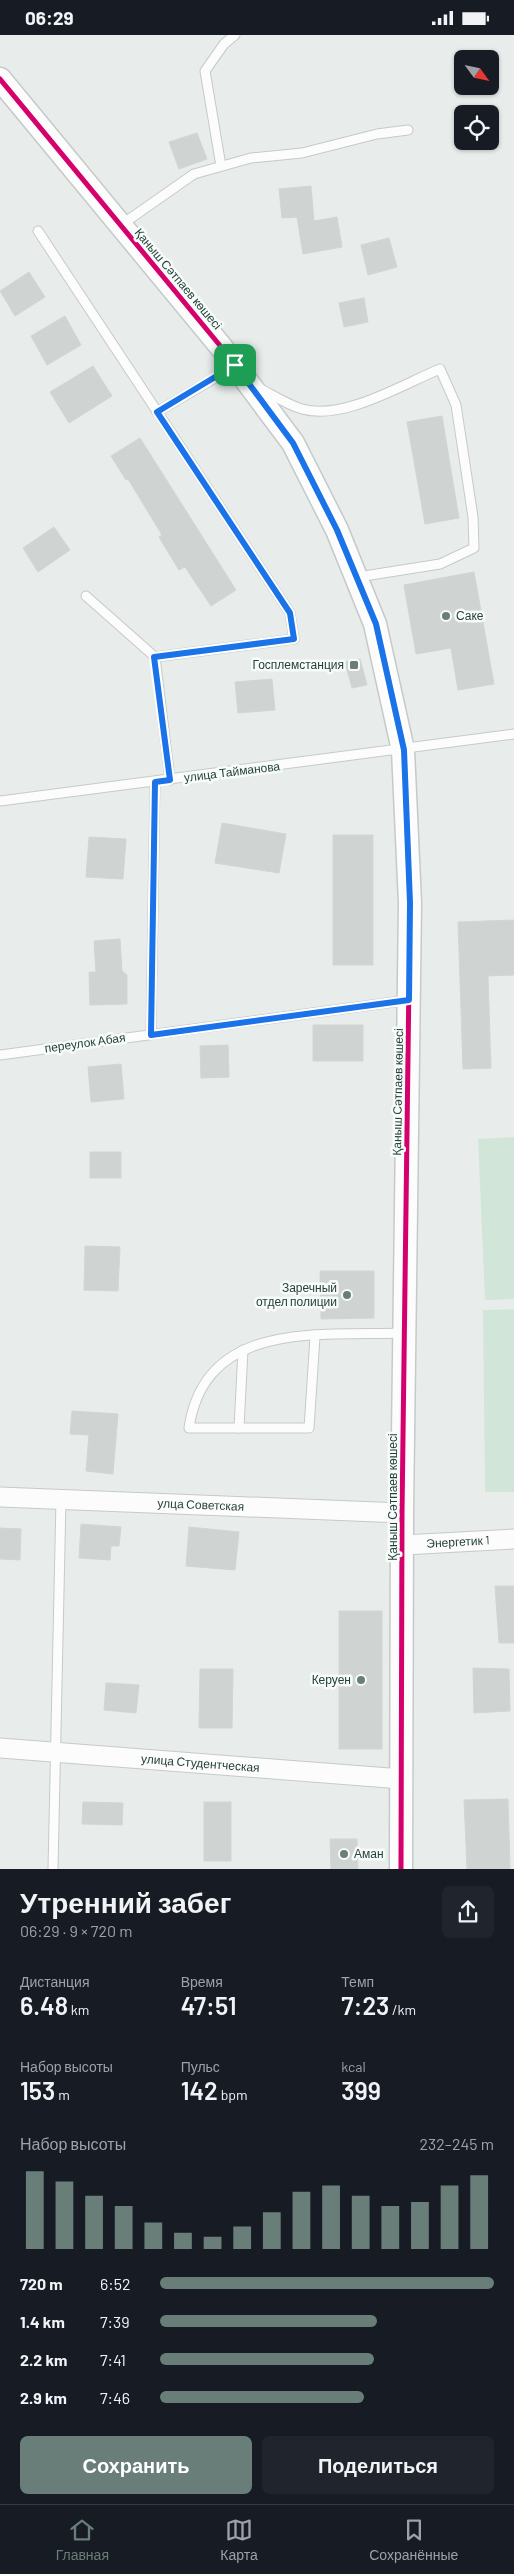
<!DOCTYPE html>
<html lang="ru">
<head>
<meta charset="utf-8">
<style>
  body { margin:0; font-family:Barlow,sans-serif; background:#20242c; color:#f1f3f6; height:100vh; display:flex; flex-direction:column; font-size:19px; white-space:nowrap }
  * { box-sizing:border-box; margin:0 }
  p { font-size:16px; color:#9ea1a6 }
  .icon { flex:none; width:28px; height:28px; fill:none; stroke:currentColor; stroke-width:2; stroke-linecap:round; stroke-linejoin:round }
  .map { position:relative; height:1834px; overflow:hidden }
  .side { display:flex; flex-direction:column; background:#171b24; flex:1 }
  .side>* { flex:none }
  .needle { width:32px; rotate:123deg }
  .fabs { position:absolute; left:454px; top:15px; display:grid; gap:10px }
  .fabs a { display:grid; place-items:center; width:45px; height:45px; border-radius:8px; background:#171b24; box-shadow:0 1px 4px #0004; font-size:25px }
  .pin { position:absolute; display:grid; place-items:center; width:42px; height:42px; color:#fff; margin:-21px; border-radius:10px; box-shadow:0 2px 8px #0006 }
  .round { display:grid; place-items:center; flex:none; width:52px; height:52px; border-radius:8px; background:#20242c }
  .overview { display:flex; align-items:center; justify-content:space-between; height:85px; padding:0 20px }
  h1 { font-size:28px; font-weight:600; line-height:38px }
  .stats { display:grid; grid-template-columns:repeat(3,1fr); gap:8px; height:85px; padding:5px 20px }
  .stats div { display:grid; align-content:center }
  .stats b { font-size:25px; font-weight:600 }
  .stats small { font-size:14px; font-weight:400 }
  .stats p { font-size:14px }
  .chart { height:140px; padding:10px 20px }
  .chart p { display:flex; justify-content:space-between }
  .chart svg { width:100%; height:90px; margin-top:5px; stroke:#697e78; stroke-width:6 }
  .primary-button { display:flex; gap:10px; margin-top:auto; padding:10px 20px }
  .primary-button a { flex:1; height:58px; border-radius:8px; background:#697e78; color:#fff; font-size:20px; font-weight:600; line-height:58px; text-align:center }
  .primary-button a+a { background:#20242c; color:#f1f3f6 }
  ul { padding:0 20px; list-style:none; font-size:16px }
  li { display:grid; grid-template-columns:80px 60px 1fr; align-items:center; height:38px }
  li i { height:12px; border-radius:6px; background:#697e78 }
  .status { display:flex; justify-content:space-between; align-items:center; height:35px; padding:0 25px; background:#171b24; direction:ltr }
  .status svg { height:14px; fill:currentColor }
  .menu { display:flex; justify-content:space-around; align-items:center; height:70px; border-top:1px solid #363941; background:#171b24; font-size:14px; color:#9ea1a6 }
  .menu a { display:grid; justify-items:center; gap:2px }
  .menu .active { color:#697e78 }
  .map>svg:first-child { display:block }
  .green { fill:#d1e6d8 }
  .building { fill:#cfd4d2; stroke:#d1d6d4 }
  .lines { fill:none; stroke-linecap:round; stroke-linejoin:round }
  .service-casing { stroke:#c5cac8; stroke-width:11 }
  .minor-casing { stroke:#c5cac8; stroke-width:21 }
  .tertiary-casing { stroke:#c5cac8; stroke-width:25 }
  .service { stroke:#fcfcfc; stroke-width:9 }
  .minor { stroke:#fcfcfc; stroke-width:19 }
  .tertiary { stroke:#fcfcfc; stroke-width:22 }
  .cycleway-casing { stroke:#f7fbf9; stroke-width:8 }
  .cycleway { stroke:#d6006c; stroke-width:5 }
  .route-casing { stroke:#fff; stroke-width:10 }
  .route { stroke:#1a73e8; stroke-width:6 }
  .poi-dot { fill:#697e78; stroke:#f7fbf9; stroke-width:2 }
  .labels { text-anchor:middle; stroke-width:5; stroke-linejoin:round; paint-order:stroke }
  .street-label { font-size:12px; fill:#24423a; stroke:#f7fbf9 }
  .poi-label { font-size:12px; fill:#24423a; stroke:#f7fbf9; text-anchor:end }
</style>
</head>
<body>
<div class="status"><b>06:29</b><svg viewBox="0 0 49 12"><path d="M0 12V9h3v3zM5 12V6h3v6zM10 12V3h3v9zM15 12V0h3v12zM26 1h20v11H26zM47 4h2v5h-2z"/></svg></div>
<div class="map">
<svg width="514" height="1834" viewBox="0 0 514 1834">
  <rect width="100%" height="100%" fill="#e8edeb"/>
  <g class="green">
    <path d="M 514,1102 L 514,1264 L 485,1265 L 478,1104 Z"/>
    <path d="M 514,1274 L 514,1457 L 485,1457 L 483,1275 Z"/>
  </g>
  <g class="building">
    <path d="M 197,98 L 207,124 L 179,134 L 169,107 Z"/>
    <path d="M 311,151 L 314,186 L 337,182 L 342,212 L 303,219 L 297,182 L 282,183 L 279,154 Z"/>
    <path d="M 389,203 L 397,232 L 368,240 L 361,210 Z"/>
    <path d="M 29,237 L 45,262 L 15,281 L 0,256 Z"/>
    <path d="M 364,263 L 368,287 L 344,292 L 339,268 Z"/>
    <path d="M 65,281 L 81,310 L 47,330 L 31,301 Z"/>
    <path d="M 93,331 L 112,361 L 69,388 L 50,357 Z"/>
    <path d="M 442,381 L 459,483 L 425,489 L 407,387 Z"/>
    <path d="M 140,403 L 236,555 L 211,571 L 185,532 L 179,535 L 159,502 L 162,500 L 128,444 L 126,445 L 111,421 Z"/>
    <path d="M 54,492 L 70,515 L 38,537 L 23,513 Z"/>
    <path d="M 474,537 L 494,649 L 458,655 L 451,613 L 416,619 L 404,550 Z"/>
    <path d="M 360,624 L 367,650 L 352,653 L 345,627 Z"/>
    <path d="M 272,644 L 275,675 L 238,678 L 235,647 Z"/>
    <path d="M 222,788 L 286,799 L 279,838 L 215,828 Z"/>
    <rect x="333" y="800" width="40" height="130"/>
    <path d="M 89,802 L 126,804 L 123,844 L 86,842 Z"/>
    <path d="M 514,885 L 514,940 L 488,941 L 491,1033 L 463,1034 L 458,887 Z"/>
    <path d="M 120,904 L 122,936 L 127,940 L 127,969 L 90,970 L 89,937 L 96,937 L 94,906 Z"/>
    <rect x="313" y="990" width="50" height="36"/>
    <path d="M 228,1010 L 229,1042 L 201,1043 L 200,1011 Z"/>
    <path d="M 121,1029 L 124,1064 L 91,1067 L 88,1032 Z"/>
    <rect x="90" y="1117" width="31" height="26"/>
    <path d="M 85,1211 L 120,1212 L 118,1256 L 84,1255 Z"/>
    <path d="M 320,1236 L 374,1236 L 374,1283 L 321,1284 Z"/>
    <path d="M 72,1376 L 118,1379 L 113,1439 L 86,1436 L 89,1400 L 70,1399 Z"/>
    <path d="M 81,1489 L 121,1492 L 119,1511 L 111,1511 L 110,1525 L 79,1523 Z"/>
    <path d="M 189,1492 L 239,1497 L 235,1535 L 186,1531 Z"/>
    <path d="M 0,1493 L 21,1494 L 20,1525 L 0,1524 Z"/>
    <path d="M 495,1551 L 514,1551 L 514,1608 L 499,1608 Z"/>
    <rect x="339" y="1576" width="43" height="138"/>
    <path d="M 473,1633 L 509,1634 L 510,1676 L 474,1678 Z"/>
    <path d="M 200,1634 L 233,1634 L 232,1693 L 199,1693 Z"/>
    <path d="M 106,1648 L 139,1650 L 136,1678 L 104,1675 Z"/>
    <path d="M 508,1764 L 510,1834 L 467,1834 L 464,1765 Z"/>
    <path d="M 83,1767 L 123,1768 L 122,1790 L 82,1789 Z"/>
    <rect x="204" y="1767" width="27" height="59"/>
    <path d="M 330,1804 L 357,1804 L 358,1834 L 331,1834 Z"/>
  </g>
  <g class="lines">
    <g class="service-casing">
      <g id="service">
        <path d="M 221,131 L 205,36 L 224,9 L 235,0"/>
        <path d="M 121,190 L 194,139 L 251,123 L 302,118 L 377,99 L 408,95"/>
        <path d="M 38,196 L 290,578 L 294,604 L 155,622"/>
        <path d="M 261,354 C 274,361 288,370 302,374 C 343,386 403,349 440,334 L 456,370 L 473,482 L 474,513 L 440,529 L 358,542"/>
        <path d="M 157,377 L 235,331"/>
        <path d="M 86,561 L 155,622 L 170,745"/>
        <path d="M 0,766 L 514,699"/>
        <path d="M 151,999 L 155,747"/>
        <path d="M 0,1020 L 409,965"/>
        <path d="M 315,1302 L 309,1393 L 189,1393 C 205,1284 321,1301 405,1298"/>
        <path d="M 239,1393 L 243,1315"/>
        <path d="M 53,1834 L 61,1464"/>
      </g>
    </g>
    <g class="minor-casing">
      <g id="minor">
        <path id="s1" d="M 0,1462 L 402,1478"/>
        <path id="s2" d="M 403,1510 L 514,1504"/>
        <path id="s3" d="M 0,1713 L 402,1744"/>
      </g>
    </g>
    <g class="tertiary-casing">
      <path id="tertiary" d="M 0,44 L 222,313 L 293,408 L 337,495 L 375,589 L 403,715 L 410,868 L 402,1478 L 401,1834"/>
    </g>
    <use href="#service" class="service"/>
    <use href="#minor" class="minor"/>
    <use href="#tertiary" class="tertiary"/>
    <g class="cycleway-casing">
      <path id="cycleway" d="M 0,44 L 222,313 L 293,408 L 337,495 L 375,589 L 403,715 L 410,868 L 402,1478 L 401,1834"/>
    </g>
    <use href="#cycleway" class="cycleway"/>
  </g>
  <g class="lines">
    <g class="route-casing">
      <path id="route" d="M 235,330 L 293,408 L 337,495 L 376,589 L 404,715 L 410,868 L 409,965 L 151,1000 L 155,747 L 170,745 L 154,622 L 294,604 L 290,578 L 157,377 Z"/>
    </g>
    <use href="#route" class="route"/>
  </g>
  <g class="poi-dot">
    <circle cx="446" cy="581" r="5"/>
    <rect x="349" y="625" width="10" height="10" rx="2.5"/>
    <circle cx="347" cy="1260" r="5"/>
    <circle cx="361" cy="1645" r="5"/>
    <circle cx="344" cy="1819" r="5"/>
  </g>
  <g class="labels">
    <g class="street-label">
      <text transform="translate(178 244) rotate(50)" y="4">Қаныш Сәтпаев көшесі</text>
      <text transform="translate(232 737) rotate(-7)" y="4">улица Тайманова</text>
      <text transform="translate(85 1008) rotate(-8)" y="4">переулок Абая</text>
      <text transform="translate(398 1057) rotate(-89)" y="4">Қаныш Сәтпаев көшесі</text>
      <text transform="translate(393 1462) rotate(-90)" y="4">Қаныш Сәтпаев көшесі</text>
      <text dy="4" stroke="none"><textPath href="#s1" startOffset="201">улца Советская</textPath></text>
      <text dy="4" stroke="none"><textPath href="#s2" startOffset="55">Энергетик 1</textPath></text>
      <text dy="4" stroke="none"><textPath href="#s3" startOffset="201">улица Студентческая</textPath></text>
    </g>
    <g class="poi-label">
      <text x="456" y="585" text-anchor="start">Саке</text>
      <text x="344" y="634">Госплемстанция</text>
      <text x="337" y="1257">Заречный<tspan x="337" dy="14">отдел полиции</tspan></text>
      <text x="351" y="1649">Керуен</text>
      <text x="354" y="1823" text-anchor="start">Аман</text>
    </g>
  </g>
</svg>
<div class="fabs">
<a><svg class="needle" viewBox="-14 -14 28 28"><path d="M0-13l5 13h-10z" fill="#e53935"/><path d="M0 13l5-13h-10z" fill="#9ea1a6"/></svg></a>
<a><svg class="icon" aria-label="locate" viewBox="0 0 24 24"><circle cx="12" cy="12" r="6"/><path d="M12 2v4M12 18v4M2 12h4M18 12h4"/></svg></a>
</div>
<div class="pin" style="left:235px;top:330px;background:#1e9e55"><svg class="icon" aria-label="arrive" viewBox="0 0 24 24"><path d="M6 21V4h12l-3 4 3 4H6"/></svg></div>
</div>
<section class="side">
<div class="overview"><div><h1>Утренний забег</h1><p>06:29 · 9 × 720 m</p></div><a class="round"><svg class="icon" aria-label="share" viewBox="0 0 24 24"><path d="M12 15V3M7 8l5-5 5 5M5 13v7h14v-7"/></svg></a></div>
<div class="stats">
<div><p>Дистанция</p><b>6.48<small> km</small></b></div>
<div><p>Время</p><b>47:51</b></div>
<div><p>Темп</p><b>7:23<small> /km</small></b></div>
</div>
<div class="stats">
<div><p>Набор высоты</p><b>153<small> m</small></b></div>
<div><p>Пульс</p><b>142<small> bpm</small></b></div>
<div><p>kcal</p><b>399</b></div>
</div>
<div class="chart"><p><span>Набор высоты</span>232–245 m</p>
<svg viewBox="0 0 160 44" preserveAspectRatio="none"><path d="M5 44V6M15 44V11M25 44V18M35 44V23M45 44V31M55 44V36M65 44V38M75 44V33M85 44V26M95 44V16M105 44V13M115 44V18M125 44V23M135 44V21M145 44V13M155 44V8"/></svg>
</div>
<ul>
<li><b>720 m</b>6:52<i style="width:100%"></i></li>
<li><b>1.4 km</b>7:39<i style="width:65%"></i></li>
<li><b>2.2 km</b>7:41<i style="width:64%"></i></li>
<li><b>2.9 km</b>7:46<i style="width:61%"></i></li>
</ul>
<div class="primary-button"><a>Сохранить</a><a>Поделиться</a></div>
</section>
<nav class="menu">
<a class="active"><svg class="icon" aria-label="home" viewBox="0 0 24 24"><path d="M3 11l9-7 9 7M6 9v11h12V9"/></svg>Главная</a>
<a><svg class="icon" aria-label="map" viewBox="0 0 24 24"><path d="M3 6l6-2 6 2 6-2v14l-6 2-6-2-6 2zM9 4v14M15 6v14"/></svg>Карта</a>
<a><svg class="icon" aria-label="saved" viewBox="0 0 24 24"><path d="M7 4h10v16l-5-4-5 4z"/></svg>Сохранённые</a>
</nav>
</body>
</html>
